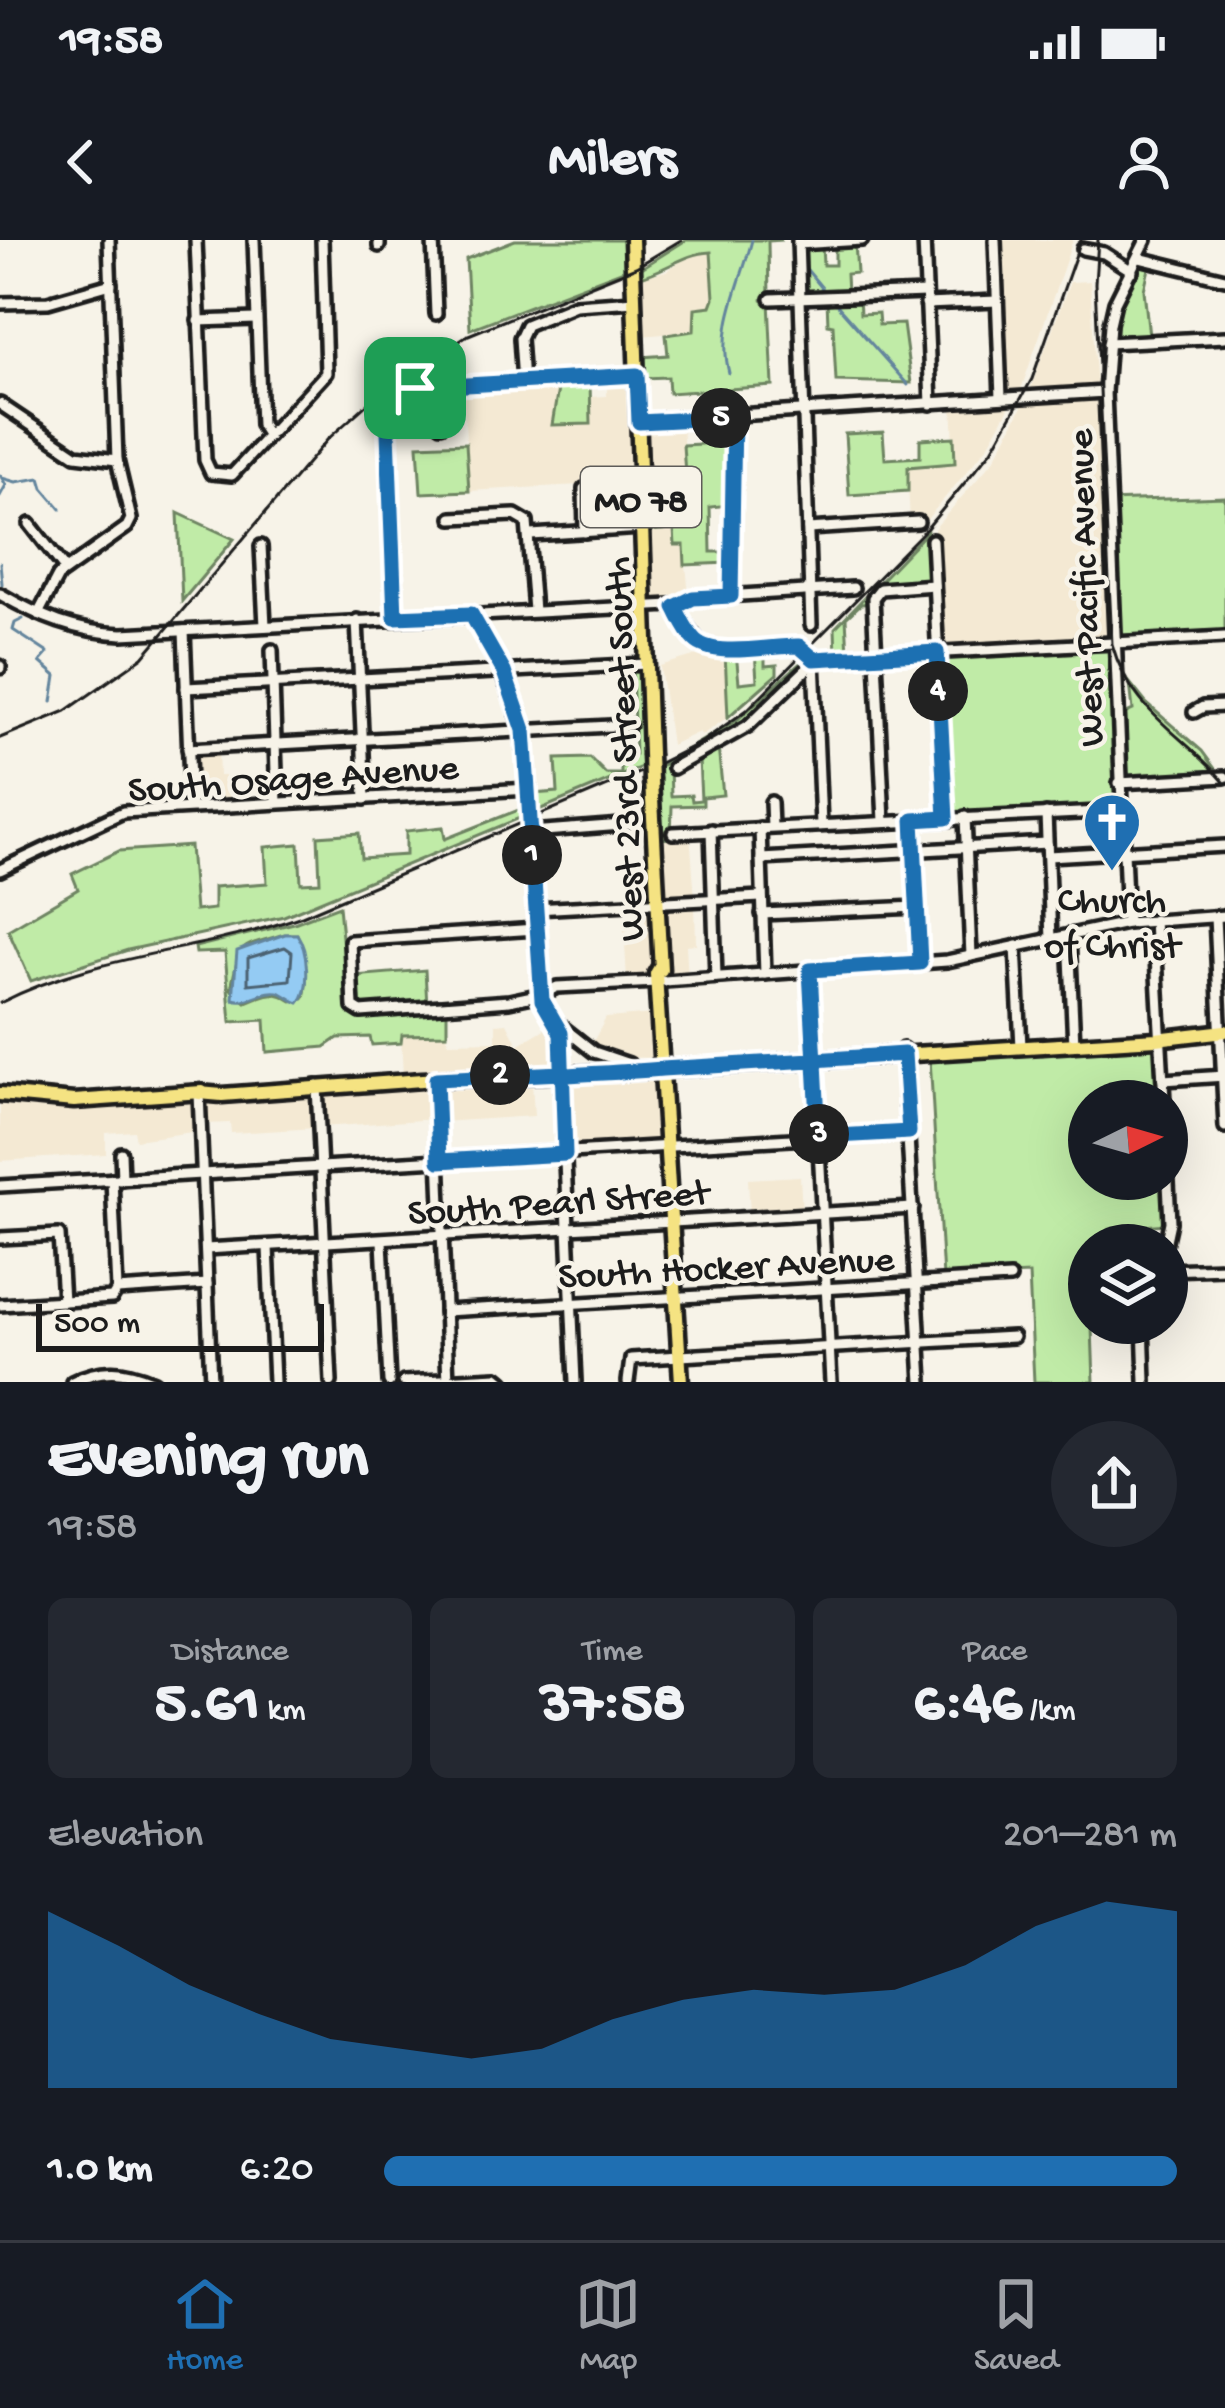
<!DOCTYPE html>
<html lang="en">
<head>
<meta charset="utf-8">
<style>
  body { margin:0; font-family:"Gochi Hand",sans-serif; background:#242831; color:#f1f3f6; height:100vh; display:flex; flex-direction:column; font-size:45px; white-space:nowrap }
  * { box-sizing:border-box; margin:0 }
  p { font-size:39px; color:#9ea1a6 }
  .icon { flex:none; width:66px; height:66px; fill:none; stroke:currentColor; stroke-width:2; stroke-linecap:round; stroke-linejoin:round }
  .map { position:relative; height:1142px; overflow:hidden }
  .details { display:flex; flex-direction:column; background:#171b24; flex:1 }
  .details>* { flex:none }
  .needle { width:78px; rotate:85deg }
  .tools { position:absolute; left:1068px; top:840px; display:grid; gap:24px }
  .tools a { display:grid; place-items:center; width:120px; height:120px; border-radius:50%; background:#171b24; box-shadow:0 12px 48px #0002; font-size:60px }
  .scale { position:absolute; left:36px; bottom:30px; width:288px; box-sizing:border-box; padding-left:12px; border:6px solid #1c1c1c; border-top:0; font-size:33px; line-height:42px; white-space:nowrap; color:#1c1c1c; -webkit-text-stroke:9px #f7f3e8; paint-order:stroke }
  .pin { position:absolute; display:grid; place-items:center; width:102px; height:102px; color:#fff; margin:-51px; border-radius:24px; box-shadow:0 6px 18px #0006 }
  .km { position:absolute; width:60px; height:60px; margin:-30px; border-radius:50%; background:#222; color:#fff; font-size:33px; line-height:60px; text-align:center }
  .round { display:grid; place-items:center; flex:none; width:126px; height:126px; border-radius:63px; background:#242831 }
  .summary { display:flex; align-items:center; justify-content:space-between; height:204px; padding:0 48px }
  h1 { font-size:66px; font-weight:700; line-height:90px }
  .metrics { display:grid; grid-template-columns:repeat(3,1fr); gap:18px; height:204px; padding:12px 48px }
  .metrics div { display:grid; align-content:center; border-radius:18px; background:#242831; text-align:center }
  .metrics b { font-size:60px; font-weight:700 }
  .metrics small { font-size:33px; font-weight:400 }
  .metrics p { font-size:33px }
  .chart { height:336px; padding:24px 48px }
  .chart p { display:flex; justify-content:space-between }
  .chart svg { width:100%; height:216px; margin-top:12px; fill:#1f6fb2; opacity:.7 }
  ul { padding:0 48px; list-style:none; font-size:39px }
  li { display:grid; grid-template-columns:192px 144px 1fr; align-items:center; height:90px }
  li i { height:30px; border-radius:15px; background:#1f6fb2 }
  .status { display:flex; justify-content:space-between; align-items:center; height:84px; padding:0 60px; background:#171b24; direction:ltr }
  .status svg { height:33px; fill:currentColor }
  header { display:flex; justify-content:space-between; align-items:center; height:156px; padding:0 48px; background:#171b24; font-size:54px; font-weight:700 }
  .tabs { display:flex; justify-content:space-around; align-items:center; height:168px; border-top:3px solid #363941; background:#171b24; font-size:33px; color:#9ea1a6 }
  .tabs a { display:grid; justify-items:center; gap:6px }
  .tabs .selected { color:#1f6fb2 }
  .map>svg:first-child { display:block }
  .built { fill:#f4e9d3 }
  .green { fill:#c0eba7; stroke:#6e8462; stroke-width:3; fill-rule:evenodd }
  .water { fill:#94cbf3; stroke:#64859d; stroke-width:3 }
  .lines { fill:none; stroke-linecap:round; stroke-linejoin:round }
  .shore { stroke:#4c6272; stroke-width:3 }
  .stream { stroke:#64859d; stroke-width:3 }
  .minor-casing { stroke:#1c1c1c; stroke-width:18 }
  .major-casing { stroke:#1c1c1c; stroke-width:21 }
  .minor { stroke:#f7f3e8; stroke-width:9 }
  .major { stroke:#f5e382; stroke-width:12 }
  .rail { stroke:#1c1c1c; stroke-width:3 }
  .minor-bridge-casing { stroke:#1c1c1c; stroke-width:18; stroke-linecap:butt }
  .major-bridge-casing { stroke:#1c1c1c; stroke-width:21; stroke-linecap:butt }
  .minor-bridge { stroke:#f7f3e8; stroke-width:9 }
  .major-bridge { stroke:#f5e382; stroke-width:12 }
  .route-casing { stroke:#fff; stroke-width:24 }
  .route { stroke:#1f6fb2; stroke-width:15 }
  .labels { text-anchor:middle; stroke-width:9; stroke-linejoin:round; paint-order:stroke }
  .shield { fill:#f7f3e8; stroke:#5e5c59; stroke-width:3 }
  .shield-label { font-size:36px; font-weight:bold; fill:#1c1c1c }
  .street-label { font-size:39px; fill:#1c1c1c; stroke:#f7f3e8 }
  .poi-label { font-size:39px; fill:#1c1c1c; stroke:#f7f3e8 }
</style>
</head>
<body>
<div class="status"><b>19:58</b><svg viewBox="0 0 49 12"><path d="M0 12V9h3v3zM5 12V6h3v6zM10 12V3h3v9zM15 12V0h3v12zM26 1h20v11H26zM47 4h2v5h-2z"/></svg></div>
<header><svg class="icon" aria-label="back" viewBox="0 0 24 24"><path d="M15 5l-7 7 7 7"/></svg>Milers<svg class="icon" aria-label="person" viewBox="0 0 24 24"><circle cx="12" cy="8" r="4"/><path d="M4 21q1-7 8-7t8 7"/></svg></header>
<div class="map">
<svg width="1225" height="1142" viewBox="0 0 1225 1142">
  <rect width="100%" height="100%" fill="#f7f3e8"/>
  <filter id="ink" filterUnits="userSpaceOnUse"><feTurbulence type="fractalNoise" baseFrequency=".00833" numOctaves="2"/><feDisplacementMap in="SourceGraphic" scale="24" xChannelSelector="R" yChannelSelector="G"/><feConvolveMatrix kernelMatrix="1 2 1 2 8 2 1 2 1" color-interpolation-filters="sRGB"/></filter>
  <g filter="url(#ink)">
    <g class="built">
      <path d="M 998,0 L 1073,0 L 1019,155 L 1005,156 Z"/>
      <path d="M 712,12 L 714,58 L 694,91 L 642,96 L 640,37 L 666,31 L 693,13 Z"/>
      <path d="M 1090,41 L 1097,151 L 1028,155 L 1070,42 Z"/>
      <path d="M 631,139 L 636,242 L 469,251 L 463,148 L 559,143 L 591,184 L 590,157 L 607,156 L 607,140 Z"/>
      <path d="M 1098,154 L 1107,401 L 942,409 L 934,289 L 994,220 L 1026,159 Z"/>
      <path d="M 1013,161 L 988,206 L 923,284 L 910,281 L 907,227 L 955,223 L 952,164 Z"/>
      <path d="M 682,183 L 686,248 L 647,250 L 645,188 L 650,184 Z"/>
      <path d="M 674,289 L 684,304 L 689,356 L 675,363 L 652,357 L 649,291 Z"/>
      <path d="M 707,412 L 725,412 L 728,477 L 702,495 L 699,492 L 671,505 L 660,426 Z"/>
      <path d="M 218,509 L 219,536 L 228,536 L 230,564 L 194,565 L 193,511 Z"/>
      <path d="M 690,594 L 695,658 L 663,660 L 658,599 Z"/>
      <path d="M 695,664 L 696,704 L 686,705 L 688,738 L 666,738 L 662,670 L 664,665 Z"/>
      <path d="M 638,666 L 651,669 L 654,738 L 627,741 L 624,686 L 638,685 Z"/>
      <path d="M 655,774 L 656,814 L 652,818 L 616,817 L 590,807 L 606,778 Z"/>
      <path d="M 507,783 L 518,805 L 551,785 L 557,799 L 556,828 L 403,837 L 401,795 L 447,794 L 448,802 L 496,801 L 496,784 Z"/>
      <path d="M 650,833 L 659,837 L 664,903 L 568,910 L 566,840 Z"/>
      <path d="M 532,841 L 534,876 L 440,882 L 439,847 Z"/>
      <path d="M 431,847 L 435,879 L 322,887 L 322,853 Z"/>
      <path d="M 313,854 L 316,888 L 231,893 L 230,883 L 204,884 L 204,864 L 208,859 Z"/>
      <path d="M 194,862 L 199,891 L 136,900 L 134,891 L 106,893 L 106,914 L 0,921 L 0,863 L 53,869 Z"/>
      <path d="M 800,936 L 802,972 L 750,975 L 748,939 Z"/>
    </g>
    <g class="green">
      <path d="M 515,0 L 628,0 L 629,28 L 470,89 L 466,19 Z"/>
      <path d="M 686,0 L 782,0 L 768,1 L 769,57 L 761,60 L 769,61 L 773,146 L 669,153 L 668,137 L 643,138 L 642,117 L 668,115 L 666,95 L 694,91 L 695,68 L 711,66 L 714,58 L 711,12 C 685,13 665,31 640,37 L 640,29 Z"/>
      <path d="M 855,3 L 857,33 L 846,34 L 847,53 L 804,56 L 802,6 L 822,5 L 823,25 L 835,25 L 835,4 Z"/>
      <path d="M 1144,22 L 1150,24 L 1144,50 L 1149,96 L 1117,98 C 1113,71 1131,45 1144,22 Z"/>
      <path d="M 859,58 L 860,74 L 878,73 L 879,85 L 903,84 L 911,143 L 836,141 L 833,85 L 828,84 L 827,60 Z"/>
      <path d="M 590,142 L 591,184 L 552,185 L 559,143 Z"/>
      <path d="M 730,180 L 730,265 L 710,267 L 711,312 L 729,312 L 728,323 L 685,325 L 684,305 L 675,305 L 674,289 L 649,291 L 647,250 L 686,248 L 683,205 L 720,203 L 720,181 Z"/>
      <path d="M 883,192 L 885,219 L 920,217 L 920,199 L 954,197 L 955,223 L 908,227 L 908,251 L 849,255 L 845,194 Z"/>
      <path d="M 466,203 L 469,251 L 421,253 L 418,205 Z"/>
      <path d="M 1225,257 L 1225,397 L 1115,404 L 1117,477 L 1133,470 L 1130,443 L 1146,463 L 1202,511 L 1221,537 L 1120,543 L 1120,571 L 946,578 L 937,412 L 1114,404 L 1108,261 Z"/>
      <path d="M 178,273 L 234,299 L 182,361 Z"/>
      <path d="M 927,292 L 932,344 L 879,347 L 872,363 L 861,364 L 846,378 L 848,414 L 836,415 L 835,388 Z"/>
      <path d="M 755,411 L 765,411 L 765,426 L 777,425 L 777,434 L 728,477 L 725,412 L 736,412 L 739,443 L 757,441 Z"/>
      <path d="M 807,417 L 811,420 L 749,482 L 670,528 L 671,556 L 691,555 L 692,561 L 701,560 L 699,519 L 718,507 L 723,555 L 703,557 L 703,565 L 672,566 L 671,598 L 658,599 L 655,529 L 738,479 Z"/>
      <path d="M 632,428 L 642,429 L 644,526 L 534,572 L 533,554 L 558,552 L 556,519 L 590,518 L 606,534 L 621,534 L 621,515 L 635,514 Z"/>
      <path d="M 526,567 L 527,575 L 284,676 L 128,710 L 31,741 L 8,690 L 78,649 L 72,634 L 119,611 L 190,606 L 195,671 L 214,669 L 214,647 L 267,643 L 265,607 L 299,604 L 301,643 L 320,642 L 318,596 L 359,593 L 361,618 L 406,615 L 406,591 L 443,587 L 445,599 Z"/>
      <path d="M 339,666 L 349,771 L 357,774 L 447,770 L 447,794 L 402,795 L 401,803 L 372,805 L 370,797 L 338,798 L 325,807 L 267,812 L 265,780 L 231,782 L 225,712 L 196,713 L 195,707 L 294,683 ZM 285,694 L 297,694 C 304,708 310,745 303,759 L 292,761 C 274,749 265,754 246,762 L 231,749 C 241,701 237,708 285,694 Z"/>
      <path d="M 425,730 L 427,765 L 357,766 L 353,736 Z"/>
      <path d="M 1156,804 L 1160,861 L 1089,861 L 1089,939 L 1164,939 L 1166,984 L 1109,989 L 1109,1005 L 1089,1005 L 1094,1142 L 1034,1142 L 1029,1034 L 943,1038 L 930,818 Z"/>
    </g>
    <path class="water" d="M 285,694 L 297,694 C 308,710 311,749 299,763 C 293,761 287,756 281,753 C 264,747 250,765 233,759 L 237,711 Z"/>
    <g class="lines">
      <path class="shore" d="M 285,707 L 292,712 L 290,740 L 248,744 L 248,718 Z"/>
      <g class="stream">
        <path d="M 803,25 L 827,54"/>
        <path d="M 837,65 L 908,145"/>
        <path d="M 729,133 C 717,87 741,44 752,0"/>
        <path d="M 0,235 L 6,245 L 0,256"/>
        <path d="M 2,238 L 16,242 L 40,238 L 43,248 L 61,269"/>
        <path d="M 0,323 L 2,344"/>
        <path d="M 23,379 L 15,383 L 13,390 L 48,413 L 40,422 L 56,436 L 52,462"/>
      </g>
      <g class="minor-casing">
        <g id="minor">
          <path d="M 196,0 L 205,220 L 211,233 L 232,235 L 326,133 L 322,0"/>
          <path d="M 254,0 L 261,185 L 268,196"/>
          <path d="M 379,0 L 379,6"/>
          <path d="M 433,0 L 436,74"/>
          <path d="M 798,0 L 811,385"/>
          <path d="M 924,0 L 931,164"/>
          <path d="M 995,0 L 1001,158"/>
          <path d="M 798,4 L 862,0"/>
          <path d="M 1094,11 L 1083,9 L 1104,13 L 1132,31"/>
          <path d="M 1139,18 L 1225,39"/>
          <path d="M 771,59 L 925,53"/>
          <path d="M 0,63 L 48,62 L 111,44"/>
          <path d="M 926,64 L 997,61"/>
          <path d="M 198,81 L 256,79"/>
          <path d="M 1108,103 L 1225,97"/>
          <path d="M 523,142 L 520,98 L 526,85 L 575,65 L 635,61"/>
          <path d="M 440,147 L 441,185"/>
          <path d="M 0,164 L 76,215 L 117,220"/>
          <path d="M 639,181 L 1105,152"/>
          <path d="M 452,278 L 515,275 L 527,282 L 534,371"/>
          <path d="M 30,284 L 66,330"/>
          <path d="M 808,289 L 918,282"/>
          <path d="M 585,292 L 584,249 L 641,245"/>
          <path d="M 531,295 L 642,288"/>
          <path d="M 932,300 L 946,578"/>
          <path d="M 261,306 L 265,386"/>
          <path d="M 0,354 C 40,377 76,392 122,394 L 671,365 L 702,406 L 724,410 L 799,407 L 814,419 L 821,584"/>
          <path d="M 731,356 L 734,177"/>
          <path d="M 675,367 L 693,358 L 853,348"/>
          <path d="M 38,374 L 58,336 L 127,287 L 131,279 L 117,220 L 109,0"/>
          <path d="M 471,374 C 512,447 527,485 530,570"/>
          <path d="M 395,377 L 387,165 L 391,158 L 415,148 L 637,135"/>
          <path d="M 357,380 L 365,559"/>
          <path d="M 184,391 L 191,567"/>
          <path d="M 272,410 L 277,563"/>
          <path d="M 814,419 L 1225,397"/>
          <path d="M 0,426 L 0,428"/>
          <path d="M 186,448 L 647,424"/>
          <path d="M 1194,472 L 1203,467 L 1225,466"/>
          <path d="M 188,509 L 629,485"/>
          <path d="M 673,528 L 748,486 L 814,422"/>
          <path d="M 1119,543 L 1225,537"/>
          <path d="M 771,562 L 772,587"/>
          <path d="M 1046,574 L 1051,699"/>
          <path d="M 965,577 L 971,716"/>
          <path d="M 913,580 L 920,723"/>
          <path d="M 884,581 L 873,358 L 880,349 L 934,345"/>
          <path d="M 530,583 L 542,760 L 561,793"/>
          <path d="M 760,588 L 765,734"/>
          <path d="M 711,590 L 716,737"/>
          <path d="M 531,592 L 635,584"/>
          <path d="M 673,593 L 1120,571"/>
          <path d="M 1048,616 L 1225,606"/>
          <path d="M 761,619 L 1047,603"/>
          <path d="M 0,630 L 123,572 L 529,549"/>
          <path d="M 535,669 L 761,657"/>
          <path d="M 762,674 L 917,667"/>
          <path d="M 1215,677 L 1225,887"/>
          <path d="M 1154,680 L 1164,861"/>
          <path d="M 1127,683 L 1105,152 L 1110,84 L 1115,62 L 1146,0"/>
          <path d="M 536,689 L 350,701 L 353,767 L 361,772 L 509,761 L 542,754 L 557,747 L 657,742"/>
          <path d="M 1069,695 L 1074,805"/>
          <path d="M 1016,706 L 1021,807"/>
          <path d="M 810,731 L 831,1142"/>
          <path d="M 664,741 L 947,721 L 1127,683 L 1225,676"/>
          <path d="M 561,786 L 594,812 L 629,824"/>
          <path d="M 563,788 L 561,833 L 575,1142"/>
          <path d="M 903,809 L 922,1142"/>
          <path d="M 436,839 L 448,1142"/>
          <path d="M 1163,840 L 1225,836"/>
          <path d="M 317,846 L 331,1142"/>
          <path d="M 199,853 L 211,1142"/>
          <path d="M 121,913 L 122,939"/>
          <path d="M 112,939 L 117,1050"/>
          <path d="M 0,946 L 909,892"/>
          <path d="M 0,998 L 59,995 L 63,1061"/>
          <path d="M 382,1001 L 389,1142"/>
          <path d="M 1165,1005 L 1170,982 L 1167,923"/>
          <path d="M 268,1007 L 274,1142"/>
          <path d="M 206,1009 L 913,968"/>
          <path d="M 1167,1030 L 1225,1028"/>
          <path d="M 0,1065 L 112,1058 L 117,1050 L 207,1044"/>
          <path d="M 445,1071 L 1010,1038"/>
          <path d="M 1143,1083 L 1145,1142"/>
          <path d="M 680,1116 L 1013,1097"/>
          <path d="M 72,1142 C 101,1127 124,1129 154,1142"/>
          <path d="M 404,1142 L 497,1137 L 503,1142"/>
          <path d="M 628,1142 L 631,1119 L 680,1116"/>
        </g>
      </g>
      <g class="major-casing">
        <g id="major">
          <path d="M 632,0 L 650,514"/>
          <path d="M 651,540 L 661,730"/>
          <path d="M 660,727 L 656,734 L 681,1142"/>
          <path d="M 199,853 L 222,855 L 422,840 L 638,831 L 1156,799 L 1225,791"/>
          <path d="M 0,854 L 74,861 L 202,852"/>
        </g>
      </g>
      <use href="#minor" class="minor"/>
      <use href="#major" class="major"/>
      <g class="rail">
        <path d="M 1098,0 L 1095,43 L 1112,404 C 1131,473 1182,492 1225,543"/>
        <path d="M 0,498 L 66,471 L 143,417 L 328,199 L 384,149 L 466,96 L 636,27 L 681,0"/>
        <path d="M 0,763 C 100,712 200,713 302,676 L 650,528 L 703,501 L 747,470 L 927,288 L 992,210 L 1032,139 L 1081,0"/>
      </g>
      <g class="minor-bridge-casing">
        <path id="minor-bridge" d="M 530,570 L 530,583"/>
      </g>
      <g class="major-bridge-casing">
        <path id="major-bridge" d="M 650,514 L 651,540"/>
      </g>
      <use href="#minor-bridge" class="minor-bridge"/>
      <use href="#major-bridge" class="major-bridge"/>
    </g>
  </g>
  <g class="lines" filter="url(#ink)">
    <g class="route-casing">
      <path id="route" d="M 415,148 L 397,153 L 387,165 L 395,377 L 471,374 L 504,432 L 524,490 L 542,760 L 561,793 L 565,914 L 439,921 L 436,839 L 561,833 L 566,835 C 598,833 630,832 662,829 L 812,820 L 814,820 L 904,814 L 909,892 L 819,897 L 810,730 L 920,723 L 913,580 L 946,578 L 937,412 L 814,419 L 799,406 C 773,405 714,419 695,400 C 686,391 681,378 675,367 L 693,358 L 731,356 L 734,177 L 639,182 L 637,135 L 415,148"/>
    </g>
    <use href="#route" class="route"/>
  </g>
  <defs>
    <g id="church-pin" transform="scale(3)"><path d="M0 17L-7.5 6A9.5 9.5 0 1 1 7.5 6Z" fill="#1f6fb2" stroke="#f7f3e8"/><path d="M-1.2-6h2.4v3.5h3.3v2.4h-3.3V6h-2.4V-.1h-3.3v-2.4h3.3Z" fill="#fff"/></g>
  </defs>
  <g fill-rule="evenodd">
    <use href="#church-pin" x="1112" y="582"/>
  </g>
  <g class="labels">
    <rect class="shield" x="581" y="227" width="120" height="60" rx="9"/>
    <g class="shield-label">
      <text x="641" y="270">MO 78</text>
    </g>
    <g class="street-label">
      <text transform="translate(1082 348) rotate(-92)" y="14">West Pacific Avenue</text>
      <text transform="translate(621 509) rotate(-92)" y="14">West 23rd Street South</text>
      <text transform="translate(293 535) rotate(-4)" y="14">South Osage Avenue</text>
      <text transform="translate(558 959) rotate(-4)" y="14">South Pearl Street</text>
      <text transform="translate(726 1024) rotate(-3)" y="14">South Hocker Avenue</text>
    </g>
    <g class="poi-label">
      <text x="1112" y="671">Church<tspan x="1112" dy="45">of Christ</tspan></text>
    </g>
  </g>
</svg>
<div class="tools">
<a><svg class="needle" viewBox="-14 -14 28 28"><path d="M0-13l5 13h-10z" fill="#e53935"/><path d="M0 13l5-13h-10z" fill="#9ea1a6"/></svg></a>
<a><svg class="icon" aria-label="layers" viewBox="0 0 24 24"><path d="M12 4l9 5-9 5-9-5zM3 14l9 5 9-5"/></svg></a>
</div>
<div class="scale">500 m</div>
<div class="pin" style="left:415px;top:148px;background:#1e9e55"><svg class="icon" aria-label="arrive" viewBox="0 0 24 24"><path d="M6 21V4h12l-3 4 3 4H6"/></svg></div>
<b class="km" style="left:532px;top:615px">1</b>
<b class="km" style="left:500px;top:835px">2</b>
<b class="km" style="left:819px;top:894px">3</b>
<b class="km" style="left:938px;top:451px">4</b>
<b class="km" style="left:721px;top:178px">5</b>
</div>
<section class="details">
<div class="summary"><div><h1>Evening run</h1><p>19:58</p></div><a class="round"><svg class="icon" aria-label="share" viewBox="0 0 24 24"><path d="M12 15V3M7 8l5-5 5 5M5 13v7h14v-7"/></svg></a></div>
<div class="metrics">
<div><p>Distance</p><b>5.61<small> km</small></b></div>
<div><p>Time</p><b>37:58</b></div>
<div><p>Pace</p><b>6:46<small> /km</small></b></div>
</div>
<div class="chart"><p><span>Elevation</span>201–281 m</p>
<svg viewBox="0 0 160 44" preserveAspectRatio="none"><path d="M0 44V8L10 15L20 23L30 29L40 34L50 36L60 38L70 36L80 30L90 26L100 24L110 25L120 24L130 19L140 11L150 6L160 8V44z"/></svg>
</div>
<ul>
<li><b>1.0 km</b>6:20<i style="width:100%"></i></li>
</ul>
</section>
<nav class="tabs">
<a class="selected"><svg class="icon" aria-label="home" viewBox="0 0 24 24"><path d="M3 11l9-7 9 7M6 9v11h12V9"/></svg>Home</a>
<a><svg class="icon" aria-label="map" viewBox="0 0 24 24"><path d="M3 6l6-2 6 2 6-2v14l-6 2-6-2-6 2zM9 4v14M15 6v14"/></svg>Map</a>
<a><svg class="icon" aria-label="saved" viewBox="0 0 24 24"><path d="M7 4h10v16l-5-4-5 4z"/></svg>Saved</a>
</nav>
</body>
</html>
